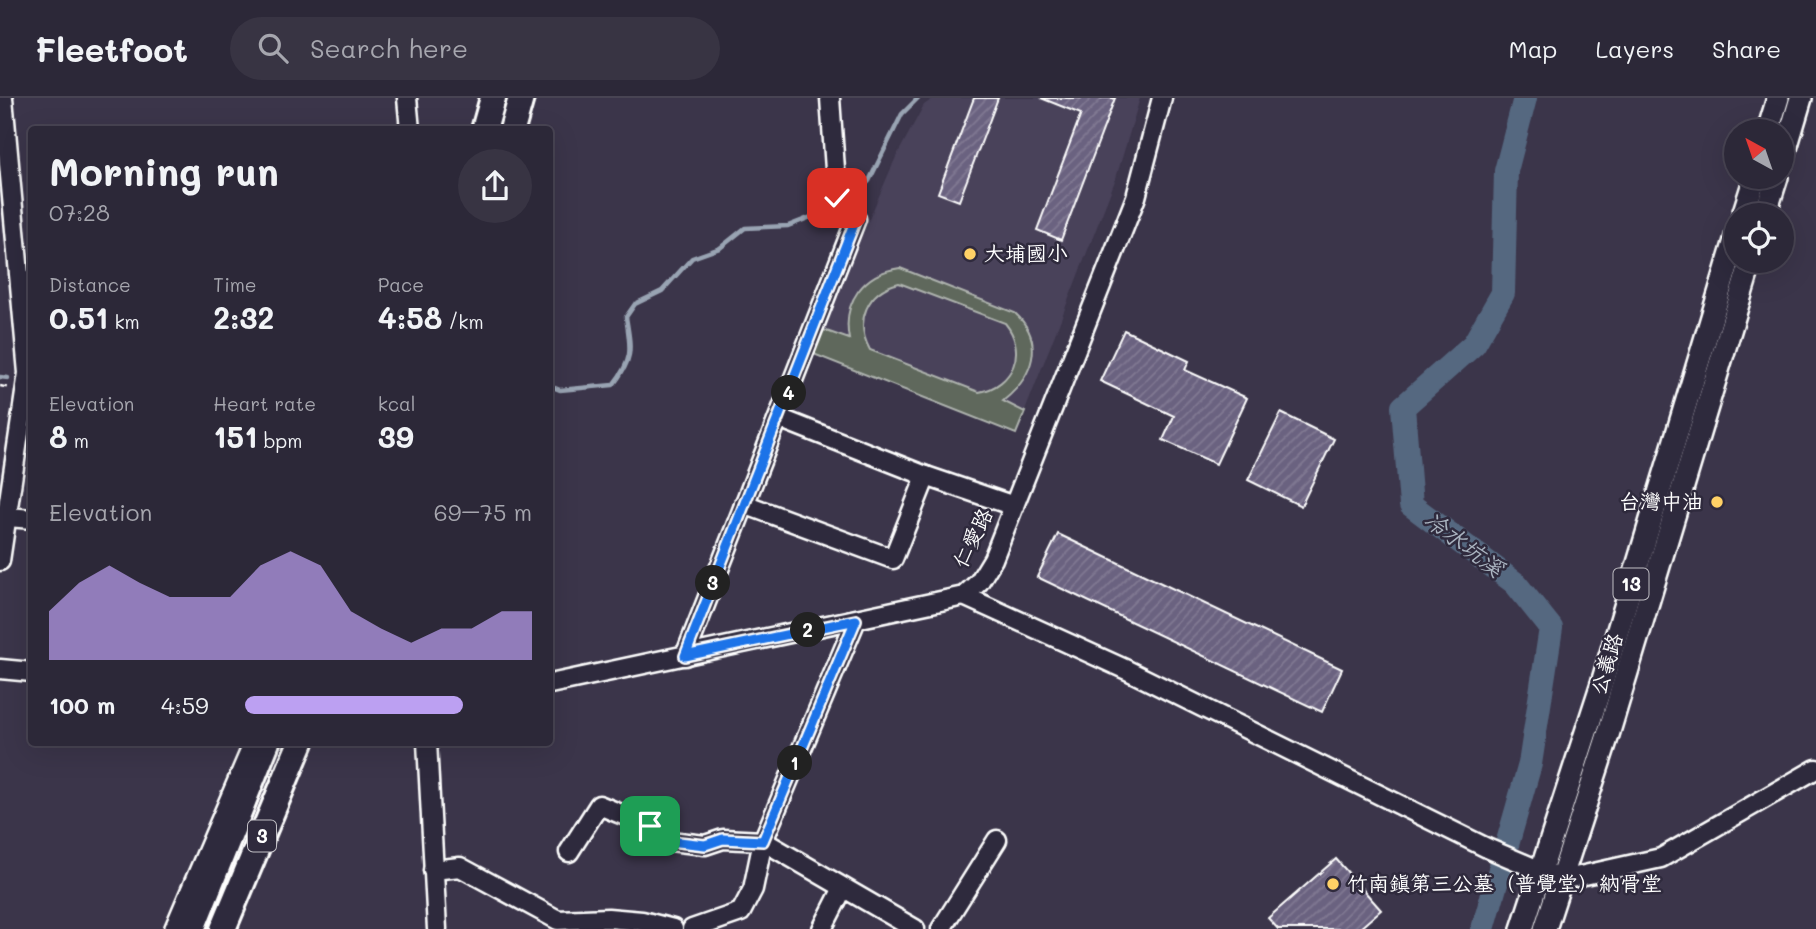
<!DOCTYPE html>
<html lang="en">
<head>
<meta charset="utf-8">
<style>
  body { margin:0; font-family:Mali,"LXGW WenKai TC",sans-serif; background:#383443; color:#f1f3f6; height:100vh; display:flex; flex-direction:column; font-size:26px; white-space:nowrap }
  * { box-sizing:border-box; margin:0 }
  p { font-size:23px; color:#a6a6ae }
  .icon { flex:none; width:38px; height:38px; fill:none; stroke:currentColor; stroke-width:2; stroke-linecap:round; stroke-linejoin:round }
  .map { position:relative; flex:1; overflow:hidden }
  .sheet { position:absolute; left:28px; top:28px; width:525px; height:620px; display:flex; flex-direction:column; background:#2c2838; border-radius:7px; box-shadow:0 7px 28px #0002,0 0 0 2px #484453 }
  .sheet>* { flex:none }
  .needle { width:46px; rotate:320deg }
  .buttons { position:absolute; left:1724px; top:21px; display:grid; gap:14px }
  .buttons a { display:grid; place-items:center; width:70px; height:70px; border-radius:50%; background:#2c2838; box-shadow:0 7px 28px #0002,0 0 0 2px #484453; font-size:35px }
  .pin { position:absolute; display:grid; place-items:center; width:60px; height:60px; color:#fff; margin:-30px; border-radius:14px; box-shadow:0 4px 10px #0006 }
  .km { position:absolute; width:35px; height:35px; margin:-18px; border-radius:50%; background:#222; color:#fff; font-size:19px; line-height:35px; text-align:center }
  .round { display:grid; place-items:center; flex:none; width:74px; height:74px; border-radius:37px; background:#383443 }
  .head { display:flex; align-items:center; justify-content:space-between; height:119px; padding:0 21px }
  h1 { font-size:38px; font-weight:700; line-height:52px }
  .metrics { display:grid; grid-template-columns:repeat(3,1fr); gap:10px; height:119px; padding:7px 21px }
  .metrics div { display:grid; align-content:center }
  .metrics b { font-size:30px; font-weight:700 }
  .metrics small { font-size:19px; font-weight:400 }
  .metrics p { font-size:19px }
  .chart { height:196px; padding:14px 21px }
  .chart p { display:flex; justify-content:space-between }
  .chart svg { width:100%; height:126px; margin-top:7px; fill:#bca0f2; opacity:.7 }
  ul { padding:0 21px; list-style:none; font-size:23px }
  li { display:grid; grid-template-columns:112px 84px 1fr; align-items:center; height:52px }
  li i { height:18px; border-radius:9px; background:#bca0f2 }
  header { display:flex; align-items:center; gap:42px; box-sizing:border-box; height:98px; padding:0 35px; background:#2c2838; border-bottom:2px solid #484453 }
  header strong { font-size:33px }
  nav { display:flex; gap:38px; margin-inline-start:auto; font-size:24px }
  .search { width:490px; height:63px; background:#383443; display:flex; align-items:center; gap:18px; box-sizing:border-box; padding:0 24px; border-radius:38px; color:#a6a6ae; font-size:26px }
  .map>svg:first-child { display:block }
  .built { fill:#49425a }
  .garden { fill:#5e675c; stroke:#aeb3ae; stroke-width:2; fill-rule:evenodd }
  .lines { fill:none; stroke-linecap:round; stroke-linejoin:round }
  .stream { stroke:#99a4b3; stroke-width:4.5 }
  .river { stroke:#556880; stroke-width:24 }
  .building { fill:url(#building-hatch); stroke:#fff; stroke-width:2 }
  .minor-casing { stroke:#fff; stroke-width:23 }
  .major-casing { stroke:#fff; stroke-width:26 }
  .highway-casing { stroke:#fff; stroke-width:30 }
  .path { stroke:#fff; stroke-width:2.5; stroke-dasharray:7 5; stroke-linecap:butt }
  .minor { stroke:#2f2a3d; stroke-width:18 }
  .major { stroke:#2f2a3d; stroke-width:21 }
  .highway { stroke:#2f2a3d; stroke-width:24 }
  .route-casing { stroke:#fff; stroke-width:14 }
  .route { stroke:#1a73e8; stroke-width:9 }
  .poi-dot { fill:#ffd166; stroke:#2f2a3d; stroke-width:2.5 }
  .labels { text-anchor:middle; stroke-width:5; stroke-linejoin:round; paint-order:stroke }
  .shield { fill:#2f2a3d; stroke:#c1bfc5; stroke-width:2 }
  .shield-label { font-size:19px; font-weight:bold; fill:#fff }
  .poi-label { font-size:21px; fill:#fff; stroke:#2f2a3d; text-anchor:start }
  .street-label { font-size:21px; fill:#fff; stroke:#2f2a3d }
  .water-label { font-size:23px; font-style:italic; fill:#aab4c0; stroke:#2f2a3d }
</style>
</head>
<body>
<header>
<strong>Fleetfoot</strong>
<div class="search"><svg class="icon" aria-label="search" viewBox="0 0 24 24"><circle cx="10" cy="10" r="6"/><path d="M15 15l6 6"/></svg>Search here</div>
<nav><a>Map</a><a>Layers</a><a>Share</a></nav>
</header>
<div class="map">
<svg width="1816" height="831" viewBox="0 0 1816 831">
  <defs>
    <pattern id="building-hatch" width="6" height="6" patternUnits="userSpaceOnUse" patternTransform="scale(1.75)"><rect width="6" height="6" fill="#6b6280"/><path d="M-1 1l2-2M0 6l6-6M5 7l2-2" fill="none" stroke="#817a93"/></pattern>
  </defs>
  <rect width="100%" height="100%" fill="#3b354a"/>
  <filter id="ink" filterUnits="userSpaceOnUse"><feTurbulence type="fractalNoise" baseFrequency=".0143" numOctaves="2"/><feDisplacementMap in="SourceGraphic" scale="14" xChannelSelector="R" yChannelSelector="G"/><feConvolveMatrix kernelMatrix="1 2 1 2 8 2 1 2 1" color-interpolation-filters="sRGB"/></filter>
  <g filter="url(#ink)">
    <path class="built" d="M 934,0 L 1140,0 L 1116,80 L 1016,336 L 811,255 L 896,59 L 924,7 Z"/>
    <path class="garden" d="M 900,170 L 1015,215 C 1046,244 1033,279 1003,303 L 1025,314 L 1016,336 L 811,255 L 821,231 L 849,241 C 842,204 863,175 900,170 ZM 899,185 L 1005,225 C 1028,253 1013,288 979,294 L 870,252 C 854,223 867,193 899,185 Z"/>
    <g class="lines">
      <g class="stream">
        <path d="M 846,104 L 869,83 L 902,16 L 918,0"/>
        <path d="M 0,279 L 8,280"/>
        <path d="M 550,288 L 560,292 L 613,287 C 634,260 631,251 626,219 L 635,206 L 662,193 L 692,160 L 720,150 L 745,130 L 788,128 L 839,108"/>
      </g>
      <path class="river" d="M 1483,831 L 1530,666 L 1551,530 L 1515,485 L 1411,407 L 1403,309 L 1474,246 L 1503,195 L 1506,73 L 1525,0"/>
    </g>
    <g class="building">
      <path d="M 974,0 L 998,0 L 959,103 L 938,95 Z"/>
      <path d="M 1041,0 L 1115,0 L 1061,142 L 1037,132 L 1081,16 Z"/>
      <path d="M 1124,232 L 1189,263 L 1185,272 L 1247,300 L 1216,366 L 1163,342 L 1174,318 L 1100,283 Z"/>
      <path d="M 1281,315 L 1334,341 L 1301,408 L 1248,382 Z"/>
      <path d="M 1058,436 L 1342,571 L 1322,614 L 1037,479 Z"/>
      <path d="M 1336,761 L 1381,812 L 1359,831 L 1278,831 L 1268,820 Z"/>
    </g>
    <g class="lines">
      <g class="minor-casing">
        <g id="minor">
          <path d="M 407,0 L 410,32"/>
          <path d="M 779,320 L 926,378 L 1014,408"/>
          <path d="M 744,406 L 893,461 L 926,378"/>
          <path d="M 8,419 L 32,421"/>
          <path d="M 0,463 L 28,275 L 3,0"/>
          <path d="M 964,498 L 1127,572 L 1487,750 L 1562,782 L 1661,760 L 1816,671"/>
          <path d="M 685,558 L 856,121 L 837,100 L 830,0"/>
          <path d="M 0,571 L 32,574"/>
          <path d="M 550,586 L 964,498 L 979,484 L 993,461 L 1136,99 L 1162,0"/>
          <path d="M 427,644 L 437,831"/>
          <path d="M 569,754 L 599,707 L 650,728 L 670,743 L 705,747 L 723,741 L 763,743 L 915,831"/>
          <path d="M 433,772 L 460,769 L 558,822 L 608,820 L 642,823 L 673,831"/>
          <path d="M 174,831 L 254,644"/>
          <path d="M 692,831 L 741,814 L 753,791 L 763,743 L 856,522"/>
          <path d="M 822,831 L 843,790"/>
          <path d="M 941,831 L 997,742"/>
        </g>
      </g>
      <g class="major-casing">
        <g id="major">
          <path d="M 1768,33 L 1778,0"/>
          <path d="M 1782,64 L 1801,0"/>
          <path d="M 1743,117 L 1755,79"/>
          <path d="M 1765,117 L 1777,79"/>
          <path d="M 1522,831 L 1602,585 L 1736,139"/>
          <path d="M 1545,831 L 1608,637 L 1751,163"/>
        </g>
      </g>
      <g class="highway-casing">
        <g id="highway">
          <path d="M 484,32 L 493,0"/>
          <path d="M 512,32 L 521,0"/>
          <path d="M 192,831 L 267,644"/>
          <path d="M 223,831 L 301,644"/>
        </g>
      </g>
      <path class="path" d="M 0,288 L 10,290"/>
      <use href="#minor" class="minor"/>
      <use href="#major" class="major"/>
      <use href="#highway" class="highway"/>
    </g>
  </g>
  <g class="lines" filter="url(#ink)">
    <g class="route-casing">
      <path id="route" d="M 650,728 L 670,743 L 705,747 L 723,741 L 763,743 L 856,522 L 685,558 L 856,121 L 837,100"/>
    </g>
    <use href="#route" class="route"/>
  </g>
  <g class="poi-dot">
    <circle cx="970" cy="156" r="7"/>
    <circle cx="1717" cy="404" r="7"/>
    <circle cx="1333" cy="786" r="7"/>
  </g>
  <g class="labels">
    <g class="shield">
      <rect x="1613.5" y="470.5" width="35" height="31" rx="5"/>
      <rect x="248" y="722.5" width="28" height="31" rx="5"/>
    </g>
    <g class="shield-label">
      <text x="1631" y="493">13</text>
      <text x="262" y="745">3</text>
    </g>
    <g class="poi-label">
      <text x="984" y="163">大埔國小</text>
      <text x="1703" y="411" text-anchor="end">台灣中油</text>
      <text x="1347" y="793">竹南鎮第三公墓（普覺堂）納骨堂</text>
    </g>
    <g class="street-label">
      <text transform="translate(973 440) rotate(-64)" y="7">仁愛路</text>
      <text transform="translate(1607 566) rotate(-73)" y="7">公義路</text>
    </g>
    <g class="water-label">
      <text transform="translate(1464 446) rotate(37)" y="8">冷水坑溪</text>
    </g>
  </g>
</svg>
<div class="buttons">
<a><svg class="needle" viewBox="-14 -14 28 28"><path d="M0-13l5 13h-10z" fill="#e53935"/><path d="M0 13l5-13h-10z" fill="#a6a6ae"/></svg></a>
<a><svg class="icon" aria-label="locate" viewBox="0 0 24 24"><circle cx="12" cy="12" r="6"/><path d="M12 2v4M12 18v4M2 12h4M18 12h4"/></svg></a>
</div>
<div class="pin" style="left:650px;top:728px;background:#1e9e55"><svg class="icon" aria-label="arrive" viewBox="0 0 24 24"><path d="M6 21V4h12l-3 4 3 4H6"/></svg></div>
<div class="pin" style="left:837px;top:100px;background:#d93025"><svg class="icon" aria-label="check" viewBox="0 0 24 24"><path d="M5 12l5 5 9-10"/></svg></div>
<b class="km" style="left:795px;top:665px">1</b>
<b class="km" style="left:808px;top:532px">2</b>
<b class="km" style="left:713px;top:485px">3</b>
<b class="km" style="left:789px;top:295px">4</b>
<section class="sheet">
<div class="head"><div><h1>Morning run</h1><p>07:28</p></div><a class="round"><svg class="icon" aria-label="share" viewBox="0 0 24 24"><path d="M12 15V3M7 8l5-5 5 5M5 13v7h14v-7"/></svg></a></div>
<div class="metrics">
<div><p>Distance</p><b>0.51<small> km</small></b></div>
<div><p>Time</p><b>2:32</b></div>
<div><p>Pace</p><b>4:58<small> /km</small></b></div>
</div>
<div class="metrics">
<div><p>Elevation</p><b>8<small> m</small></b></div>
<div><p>Heart rate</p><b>151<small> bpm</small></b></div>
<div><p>kcal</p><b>39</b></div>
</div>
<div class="chart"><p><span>Elevation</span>69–75 m</p>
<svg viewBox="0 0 160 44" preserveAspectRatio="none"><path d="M0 44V27L10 17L20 11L30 17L40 22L50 22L60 22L70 11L80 6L90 11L100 27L110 33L120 38L130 33L140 33L150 27L160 27V44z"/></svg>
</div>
<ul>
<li><b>100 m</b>4:59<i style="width:76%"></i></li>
</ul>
</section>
</div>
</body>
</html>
